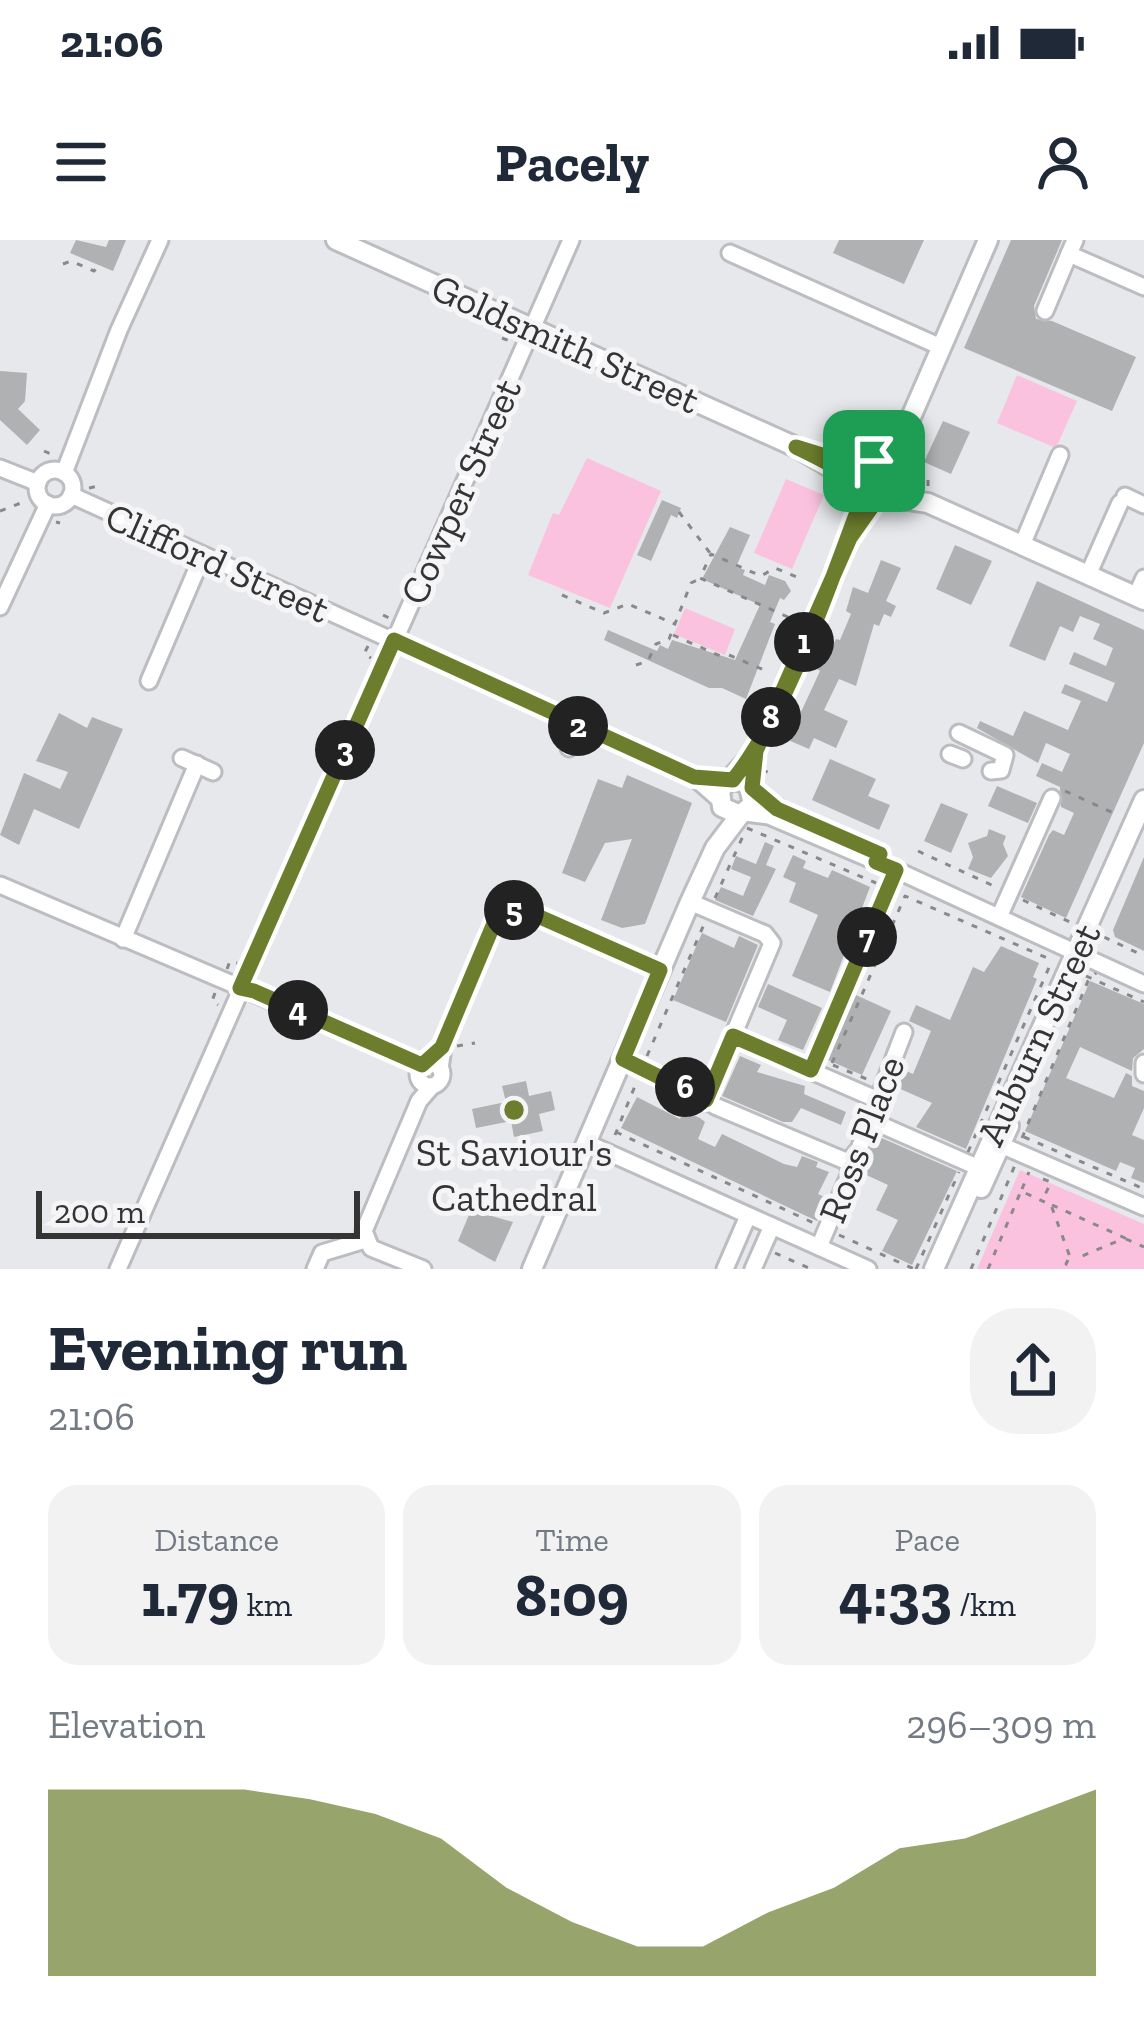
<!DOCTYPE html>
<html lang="en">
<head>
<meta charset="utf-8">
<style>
  body { margin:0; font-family:"Zilla Slab",serif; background:#f2f2f3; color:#1f2937; height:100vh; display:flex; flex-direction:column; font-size:45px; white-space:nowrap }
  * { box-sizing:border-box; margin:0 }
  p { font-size:39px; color:#747a83 }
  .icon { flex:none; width:66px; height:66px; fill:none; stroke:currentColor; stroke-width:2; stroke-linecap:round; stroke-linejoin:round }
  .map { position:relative; height:1029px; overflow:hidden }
  .details { display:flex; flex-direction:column; background:#fff; flex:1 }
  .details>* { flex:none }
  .scale { position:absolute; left:36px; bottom:30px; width:324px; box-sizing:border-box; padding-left:12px; border:6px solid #343435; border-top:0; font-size:33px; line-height:42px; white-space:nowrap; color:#343435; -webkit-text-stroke:9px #f5f5f8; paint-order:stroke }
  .pin { position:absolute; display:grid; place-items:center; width:102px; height:102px; color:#fff; margin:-51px; border-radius:24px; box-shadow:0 6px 18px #0006 }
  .km { position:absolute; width:60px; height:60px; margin:-30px; border-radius:50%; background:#222; color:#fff; font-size:33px; line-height:60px; text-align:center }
  .round { display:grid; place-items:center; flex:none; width:126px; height:126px; border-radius:48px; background:#f2f2f3 }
  .overview { display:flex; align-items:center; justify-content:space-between; height:204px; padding:0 48px }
  h1 { font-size:66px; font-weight:700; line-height:90px }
  .metrics { display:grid; grid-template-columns:repeat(3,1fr); gap:18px; height:204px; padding:12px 48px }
  .metrics div { display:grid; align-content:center; border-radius:30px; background:#f2f2f3; text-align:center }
  .metrics b { font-size:60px; font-weight:700 }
  .metrics small { font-size:33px; font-weight:400 }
  .metrics p { font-size:33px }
  .chart { height:336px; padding:24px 48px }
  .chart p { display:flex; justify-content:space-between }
  .chart svg { width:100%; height:216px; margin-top:12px; fill:#6c7e2d; opacity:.7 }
  .status { display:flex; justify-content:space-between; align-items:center; height:84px; padding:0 60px; background:#fff; direction:ltr }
  .status svg { height:33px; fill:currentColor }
  header { display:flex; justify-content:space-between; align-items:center; height:156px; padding:0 48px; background:#fff; font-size:54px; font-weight:700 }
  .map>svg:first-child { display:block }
  .green { fill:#fbc2df }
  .building { fill:#afb1b3 }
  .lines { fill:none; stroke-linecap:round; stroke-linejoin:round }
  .minor-casing { stroke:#bcbdc0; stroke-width:21 }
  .major-casing { stroke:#bcbdc0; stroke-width:24 }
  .path { stroke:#89898b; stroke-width:3; stroke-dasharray:6 9; stroke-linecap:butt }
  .minor { stroke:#fff; stroke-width:15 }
  .major { stroke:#fff; stroke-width:18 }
  .route-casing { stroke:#fff; stroke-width:24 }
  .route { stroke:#6c7e2d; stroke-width:15 }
  .poi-dot { fill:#6c7e2d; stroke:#f5f5f8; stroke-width:4.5 }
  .labels { text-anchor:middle; stroke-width:10; stroke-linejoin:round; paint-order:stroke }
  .street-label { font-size:39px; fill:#343435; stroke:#f5f5f8 }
  .poi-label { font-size:39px; fill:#343435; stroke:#f5f5f8 }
</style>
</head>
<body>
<div class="status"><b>21:06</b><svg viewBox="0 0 49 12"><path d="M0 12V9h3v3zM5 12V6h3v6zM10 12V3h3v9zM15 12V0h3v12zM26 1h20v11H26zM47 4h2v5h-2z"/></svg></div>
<header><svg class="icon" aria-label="menu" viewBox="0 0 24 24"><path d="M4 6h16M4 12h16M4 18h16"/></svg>Pacely<svg class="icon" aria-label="person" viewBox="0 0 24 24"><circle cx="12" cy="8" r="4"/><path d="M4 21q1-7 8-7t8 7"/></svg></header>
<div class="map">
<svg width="1144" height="1029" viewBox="0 0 1144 1029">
  <rect width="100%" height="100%" fill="#e7e8eb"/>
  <g class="green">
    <path d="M 1017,135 L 1077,161 L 1056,208 L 997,183 Z"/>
    <path d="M 587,218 L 661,251 L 610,368 L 528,335 L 553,273 L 559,275 Z"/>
    <path d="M 786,239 L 824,255 L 792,329 L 754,313 Z"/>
    <path d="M 685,368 L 735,389 L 725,415 L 674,394 Z"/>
    <path d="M 1020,930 L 1144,984 L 1144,1029 L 977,1029 Z"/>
  </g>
  <g class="building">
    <path d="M 76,0 L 106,7 L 109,0 L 126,0 L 113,31 L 70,13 Z"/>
    <path d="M 839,0 L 924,0 L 904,44 L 833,13 Z"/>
    <path d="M 1011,0 L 1062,0 L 1034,66 L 1036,79 L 1052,81 L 1136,117 L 1112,171 L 964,108 Z"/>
    <path d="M 0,131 L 27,133 L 25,161 L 18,169 L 40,190 L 27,205 L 0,180 Z"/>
    <path d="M 943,181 L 970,192 L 951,234 L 924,222 Z"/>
    <path d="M 662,260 L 681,268 L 677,278 L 671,275 L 651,321 L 637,315 Z"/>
    <path d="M 730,287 L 750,295 L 736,327 L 745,330 L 743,335 L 765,345 L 769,335 L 785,341 L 791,351 L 784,360 L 780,358 L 770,382 L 775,384 L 746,459 L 722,448 L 709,448 L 604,400 L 608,390 L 657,411 L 660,405 L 668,409 L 672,400 L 735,420 L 760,365 L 702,339 Z"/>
    <path d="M 955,305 L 992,321 L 971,365 L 936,349 Z"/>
    <path d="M 881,320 L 901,328 L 886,361 L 896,366 L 891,377 L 884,374 L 879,386 L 874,384 L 856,446 L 839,439 L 824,470 L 848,481 L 836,508 L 814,498 L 809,509 L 788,500 L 820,431 L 817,429 L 822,416 L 827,419 L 836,399 L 840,400 L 851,374 L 846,371 L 853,347 L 868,353 Z"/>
    <path d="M 1037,341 L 1144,390 L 1144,503 L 1066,678 L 1021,657 L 1049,595 L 1053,590 L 1064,595 L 1074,573 L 1061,567 L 1060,547 L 1036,536 L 1042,523 L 1062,532 L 1070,514 L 1046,503 L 1038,523 L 977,488 L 980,481 L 1013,496 L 1024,471 L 1068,490 L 1081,461 L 1061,453 L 1065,444 L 1107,462 L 1115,443 L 1069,424 L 1074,412 L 1106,426 L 1113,408 L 1093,399 L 1100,384 L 1080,376 L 1073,392 L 1060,386 L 1045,421 L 1009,406 Z"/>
    <path d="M 59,473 L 87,488 L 92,477 L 123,489 L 79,589 L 34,569 L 19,605 L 0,595 L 24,533 L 60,549 L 68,532 L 36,521 Z"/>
    <path d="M 830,519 L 876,539 L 868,556 L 890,565 L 879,590 L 812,560 Z"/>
    <path d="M 627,535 L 692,563 L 645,684 L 622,688 L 601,680 L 632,599 L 605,603 L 585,642 L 562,633 L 598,539 L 622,548 Z"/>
    <path d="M 997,546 L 1037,563 L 1028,583 L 988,566 Z"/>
    <path d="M 941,563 L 968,574 L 951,613 L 924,601 Z"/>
    <path d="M 989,589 L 1006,596 L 1003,604 L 1008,616 L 991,638 L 968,629 L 973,617 L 968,603 L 987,596 Z"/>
    <path d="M 765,602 L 774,606 L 766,625 L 776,629 L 753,676 L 715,660 L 721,647 L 743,656 L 751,637 L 731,629 L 736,616 L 756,624 Z"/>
    <path d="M 793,615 L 806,621 L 803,628 L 828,638 L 832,630 L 870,647 L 830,752 L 792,736 L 818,675 L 789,662 L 796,643 L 783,637 Z"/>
    <path d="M 1144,617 L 1144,711 L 1115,697 L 1113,690 Z"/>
    <path d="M 702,693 L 734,708 L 739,696 L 758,705 L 726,782 L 673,760 Z"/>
    <path d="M 1001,706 L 1039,723 L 1033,737 L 1037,739 L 966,909 L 916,887 L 932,863 L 896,847 L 904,830 L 913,834 L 931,791 L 909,781 L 916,765 L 950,780 L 973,727 L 984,732 Z"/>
    <path d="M 1090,741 L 1144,764 L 1144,809 L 1133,818 L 1132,831 L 1080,807 L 1066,838 L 1114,858 L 1126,833 L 1132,836 L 1132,846 L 1144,851 L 1144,868 L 1132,895 L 1144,900 L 1144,943 L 1131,938 L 1135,928 L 1120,922 L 1116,931 L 1025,891 Z"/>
    <path d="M 768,744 L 822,768 L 803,810 L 778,800 L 787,780 L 758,767 Z"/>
    <path d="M 856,755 L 891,771 L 862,835 L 828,820 Z"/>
    <path d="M 740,816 L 761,825 L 757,832 L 805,846 L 804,854 L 846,872 L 841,885 L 801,868 L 792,882 L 783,882 L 722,856 Z"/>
    <path d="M 526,841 L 529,856 L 551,851 L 555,870 L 539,874 L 543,891 L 514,897 L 511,881 L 476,888 L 472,869 L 506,862 L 502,846 Z"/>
    <path d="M 637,857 L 680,879 L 684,871 L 700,878 L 705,882 L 698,899 L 715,907 L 722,894 L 784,924 L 797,927 L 802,916 L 818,922 L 816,927 L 829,932 L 818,954 L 827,958 L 817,981 L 621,888 Z"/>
    <path d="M 877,896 L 957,931 L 912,1025 L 882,1011 L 898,980 L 876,970 L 888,945 L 862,933 L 861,925 Z"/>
    <path d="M 471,970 L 513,982 L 495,1022 L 458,1001 Z"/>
  </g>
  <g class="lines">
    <g class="minor-casing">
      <g id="minor">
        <path d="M 1075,0 L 1069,14 L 1144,47"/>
        <path d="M 730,13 L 932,103"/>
        <path d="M 1045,71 L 1069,14"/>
        <path d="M 0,228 L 38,243"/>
        <circle cx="55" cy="248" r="18"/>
        <path d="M 64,233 L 119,90 L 160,0"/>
        <path d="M 71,255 L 694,537 L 719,559"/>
        <path d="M 1125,256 L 1144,265"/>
        <path d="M 1022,305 L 1060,215"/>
        <path d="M 1088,335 L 1120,263"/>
        <path d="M 1136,356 L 1144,338"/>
        <path d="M 0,367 L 48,264"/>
        <path d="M 149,441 L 202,317"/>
        <path d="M 959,493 L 1005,515 L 1001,530 L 991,531"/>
        <path d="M 569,508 L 579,486"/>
        <path d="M 950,514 L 963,519"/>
        <path d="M 182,518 L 213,532"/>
        <path d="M 754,553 L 791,575"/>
        <path d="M 745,573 L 769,576 L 896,630 L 1144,744"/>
        <path d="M 0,645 L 422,825"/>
        <path d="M 690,662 L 765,694 L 772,703 L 706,860"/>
        <path d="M 999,677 L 1052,558"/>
        <path d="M 123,699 L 197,524"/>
        <path d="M 733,797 L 878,860"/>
        <path d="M 623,819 L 694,851 L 715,866 L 848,922"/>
        <circle cx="430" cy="834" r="12"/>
        <path d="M 1144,823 L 1144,834"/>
        <path d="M 440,829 L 443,807 L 490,689 L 503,673 L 524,670 L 660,730"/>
        <path d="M 811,830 L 896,630"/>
        <path d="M 870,880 L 977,927"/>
        <path d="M 587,903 L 868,1029"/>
        <path d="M 1001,905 L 1144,967"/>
        <path d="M 819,1007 L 850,933 L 848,922 L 859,909 L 904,792"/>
        <path d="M 118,1029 L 571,0"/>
        <path d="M 315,1029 L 322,1013 L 365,1000"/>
        <path d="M 423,1029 L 371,1008 L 364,991 L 419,861 L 432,846"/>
        <path d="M 725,1029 L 748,976"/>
        <path d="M 753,1029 L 772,986"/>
      </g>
    </g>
    <g class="major-casing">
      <g id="major">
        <path d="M 336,0 L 796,207 L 857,243"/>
        <path d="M 874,221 L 895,184"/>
        <path d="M 893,229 L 898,207 L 988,0"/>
        <path d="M 888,257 L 928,263 L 1144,360"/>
        <path d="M 733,540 L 748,543 L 753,564 L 740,575 L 722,567 L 720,550 L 756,511 L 850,298 L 863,255"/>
        <path d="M 981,948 L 1009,886"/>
        <path d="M 532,1029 L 690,662 L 715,608 L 740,575"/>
        <path d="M 934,1029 L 1144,560"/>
      </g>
    </g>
    <g class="path">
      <path d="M 63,24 L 71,21 L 94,31 L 99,25"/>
      <path d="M 502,98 L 510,101"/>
      <path d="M 44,211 L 53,215"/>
      <path d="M 928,246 L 928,239"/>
      <path d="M 89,248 L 99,246"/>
      <path d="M 0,271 L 21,263"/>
      <path d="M 679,272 L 710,313"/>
      <path d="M 56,282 L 60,283"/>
      <path d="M 562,355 L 604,373 L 628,364 L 675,384"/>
      <path d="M 383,375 L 389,378"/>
      <path d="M 788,377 L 700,338 L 711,314 L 761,336 L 775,328 L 804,340"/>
      <path d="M 673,395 L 727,419"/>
      <path d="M 368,406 L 364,414 L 371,418"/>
      <path d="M 729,415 L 764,430"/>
      <path d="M 636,425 L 648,421 L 656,404 L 669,399 L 691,343 L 697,340"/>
      <path d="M 762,530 L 770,533"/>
      <path d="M 1065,551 L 1118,575"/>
      <path d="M 747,588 L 876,643"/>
      <path d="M 918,611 L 998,648"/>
      <path d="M 715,658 L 743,596"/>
      <path d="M 1023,660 L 1074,684"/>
      <path d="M 1104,697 L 1144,716"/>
      <path d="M 227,729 L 230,721 L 237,723"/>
      <path d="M 1086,736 L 1144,762"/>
      <path d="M 215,753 L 212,761 L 218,765"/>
      <path d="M 457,806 L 475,803"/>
      <path d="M 647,816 L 705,682"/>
      <path d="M 832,823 L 905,656 L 1054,721"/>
      <path d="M 833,825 L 874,842"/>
      <path d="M 616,892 L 816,984"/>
      <path d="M 615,895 L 637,841"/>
      <path d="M 1024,897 L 1144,949"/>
      <path d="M 1022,898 L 1088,741 L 1096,733"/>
      <path d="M 968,912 L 1051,723"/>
      <path d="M 1043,939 L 1051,942 L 1043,959"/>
      <path d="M 1022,949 L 1029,932"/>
      <path d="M 1052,965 L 1125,998 L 1075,1019"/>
      <path d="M 839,995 L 914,1029"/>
      <path d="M 1126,999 L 1144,1007"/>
      <path d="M 775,1013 L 811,1029"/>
      <path d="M 1068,1020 L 1066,1024 L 1072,1026"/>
      <path d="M 916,1029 L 959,932"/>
      <path d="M 971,1029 L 1015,925"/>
      <path d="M 988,1029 L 1021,951 L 1051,965 L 1070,1017"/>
    </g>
    <use href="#minor" class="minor"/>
    <use href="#major" class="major"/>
  </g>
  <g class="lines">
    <g class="route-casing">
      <path id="route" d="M 874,221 L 838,220 L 796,207 C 822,220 848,230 863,256 C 831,340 789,470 733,540 L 694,537 L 394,400 L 240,748 L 254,751 L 422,825 L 442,807 L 495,681 L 503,673 L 524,670 L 660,730 L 623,819 L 706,860 L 733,796 L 811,830 L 896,630 L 876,622 L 880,614 L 777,569 L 752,548 L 756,511 L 850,298 L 876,261 L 895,248 L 893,230 L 874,221"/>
    </g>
    <use href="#route" class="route"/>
  </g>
  <circle class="poi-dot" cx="514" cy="870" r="12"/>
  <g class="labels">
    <g class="street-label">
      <text transform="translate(566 103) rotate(24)" y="14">Goldsmith Street</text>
      <text transform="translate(460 251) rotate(-66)" y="14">Cowper Street</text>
      <text transform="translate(218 322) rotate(24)" y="14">Clifford Street</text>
      <text transform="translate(1038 794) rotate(-65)" y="14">Auburn Street</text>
      <text transform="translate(861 899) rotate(-69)" y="14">Ross Place</text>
    </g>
    <g class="poi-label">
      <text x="514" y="926">St Saviour's<tspan x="514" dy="45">Cathedral</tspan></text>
    </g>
  </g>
</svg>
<div class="scale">200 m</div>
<div class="pin" style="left:874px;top:221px;background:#1e9e55"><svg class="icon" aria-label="arrive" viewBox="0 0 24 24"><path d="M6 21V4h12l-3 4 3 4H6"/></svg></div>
<b class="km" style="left:804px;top:402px">1</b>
<b class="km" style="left:578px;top:486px">2</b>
<b class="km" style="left:345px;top:510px">3</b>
<b class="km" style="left:298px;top:770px">4</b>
<b class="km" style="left:514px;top:670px">5</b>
<b class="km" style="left:685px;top:847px">6</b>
<b class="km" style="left:867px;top:697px">7</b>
<b class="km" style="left:771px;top:477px">8</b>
</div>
<section class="details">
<div class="overview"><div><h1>Evening run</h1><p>21:06</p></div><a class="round"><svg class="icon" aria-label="share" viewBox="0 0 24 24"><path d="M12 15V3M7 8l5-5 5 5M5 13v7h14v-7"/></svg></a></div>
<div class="metrics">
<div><p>Distance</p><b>1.79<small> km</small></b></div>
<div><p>Time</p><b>8:09</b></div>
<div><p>Pace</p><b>4:33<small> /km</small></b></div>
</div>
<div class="chart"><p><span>Elevation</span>296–309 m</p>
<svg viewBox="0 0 160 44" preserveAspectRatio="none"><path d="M0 44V6L10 6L20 6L30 6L40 8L50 11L60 16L70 26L80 33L90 38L100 38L110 31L120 26L130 18L140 16L150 11L160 6V44z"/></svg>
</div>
</section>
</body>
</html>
